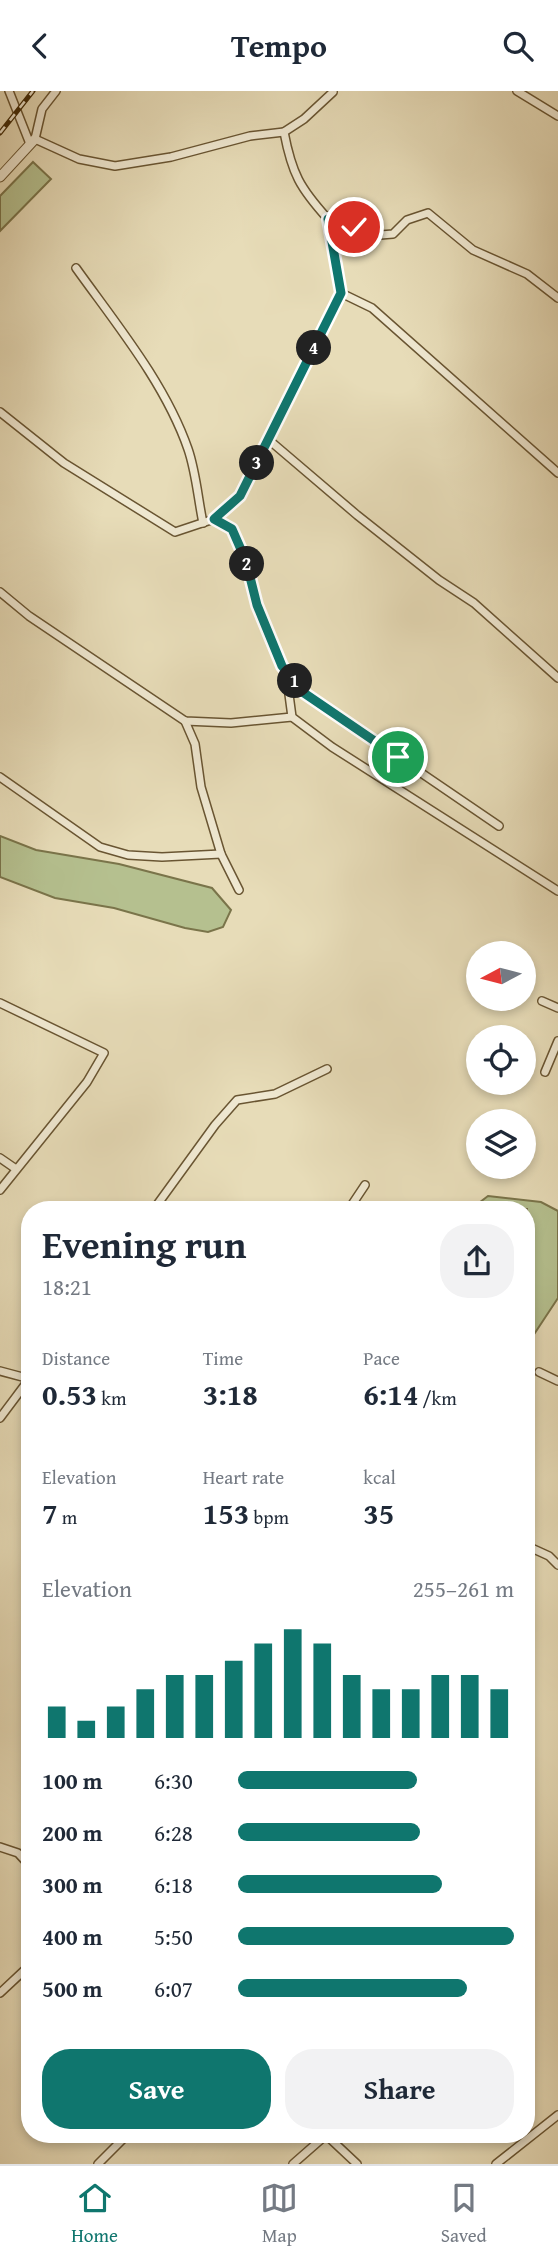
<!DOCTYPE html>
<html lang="en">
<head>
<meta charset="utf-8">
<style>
  body { margin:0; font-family:"Gentium Book Plus",serif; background:#f2f2f3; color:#1f2937; height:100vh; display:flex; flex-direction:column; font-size:26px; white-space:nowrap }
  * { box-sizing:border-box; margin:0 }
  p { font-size:23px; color:#747a83 }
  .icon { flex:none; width:38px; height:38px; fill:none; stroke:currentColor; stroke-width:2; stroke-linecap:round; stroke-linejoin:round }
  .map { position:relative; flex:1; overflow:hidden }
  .panel { position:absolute; left:21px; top:1110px; width:514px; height:942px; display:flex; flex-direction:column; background:#fff; border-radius:28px; box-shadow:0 4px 10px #0003 }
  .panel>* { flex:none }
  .needle { width:46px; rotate:263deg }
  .buttons { position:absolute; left:466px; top:850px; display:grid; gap:14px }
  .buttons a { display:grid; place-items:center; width:70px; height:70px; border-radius:50%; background:#fff; box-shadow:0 4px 10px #0003; font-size:35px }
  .pin { position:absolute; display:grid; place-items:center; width:60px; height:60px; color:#fff; margin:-30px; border:4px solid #fff; border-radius:50%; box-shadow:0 2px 7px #0007 }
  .km { position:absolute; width:35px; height:35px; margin:-18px; border-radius:50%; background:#222; color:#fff; font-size:19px; line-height:35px; text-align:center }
  .round { display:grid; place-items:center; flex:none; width:74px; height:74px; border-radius:28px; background:#f2f2f3 }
  .head { display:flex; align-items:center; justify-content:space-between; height:119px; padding:0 21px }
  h1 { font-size:38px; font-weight:700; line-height:52px }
  .figures { display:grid; grid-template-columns:repeat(3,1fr); gap:10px; height:119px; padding:7px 21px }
  .figures div { display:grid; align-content:center }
  .figures b { font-size:30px; font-weight:700 }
  .figures small { font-size:19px; font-weight:400 }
  .figures p { font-size:19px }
  .chart { height:196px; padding:14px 21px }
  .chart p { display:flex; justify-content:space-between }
  .chart svg { width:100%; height:126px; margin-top:7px; stroke:#0f766e; stroke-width:6 }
  .cta { display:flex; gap:14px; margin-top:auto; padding:14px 21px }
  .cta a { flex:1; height:80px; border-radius:28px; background:#0f766e; color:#fff; font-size:28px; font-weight:700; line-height:80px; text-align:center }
  .cta a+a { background:#f2f2f3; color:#1f2937 }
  ul { padding:0 21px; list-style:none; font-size:23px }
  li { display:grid; grid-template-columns:112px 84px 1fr; align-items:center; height:52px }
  li i { height:18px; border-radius:9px; background:#0f766e }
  header { display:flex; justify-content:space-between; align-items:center; height:91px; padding:0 21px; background:#fff; font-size:32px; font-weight:700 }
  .menu { display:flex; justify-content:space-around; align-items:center; height:98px; border-top:2px solid #e0e1e3; background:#fff; font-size:19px; color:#747a83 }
  .menu a { display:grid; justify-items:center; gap:4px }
  .menu .active { color:#0f766e }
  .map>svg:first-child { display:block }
  .green { fill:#b5c08f; stroke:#7a744a; stroke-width:2 }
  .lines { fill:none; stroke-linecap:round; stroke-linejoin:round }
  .minor-casing { stroke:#695532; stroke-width:10 }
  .tertiary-casing { stroke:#695532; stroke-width:11 }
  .minor { stroke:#efe8d1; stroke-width:7 }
  .tertiary { stroke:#efe8d1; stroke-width:9 }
  .rail-casing { stroke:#3f2805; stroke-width:5 }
  .rail { stroke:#efe8d1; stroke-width:2.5; stroke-dasharray:8; stroke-linecap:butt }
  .route-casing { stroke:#fff; stroke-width:14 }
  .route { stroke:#0f766e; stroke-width:9 }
</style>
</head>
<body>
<header><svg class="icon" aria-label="back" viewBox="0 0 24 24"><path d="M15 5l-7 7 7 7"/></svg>Tempo<svg class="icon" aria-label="search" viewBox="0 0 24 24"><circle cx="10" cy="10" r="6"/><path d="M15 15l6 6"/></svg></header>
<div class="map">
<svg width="558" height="2073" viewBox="0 0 558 2073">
  <rect width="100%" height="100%" fill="#e7dcb8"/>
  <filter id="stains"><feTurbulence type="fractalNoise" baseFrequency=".00286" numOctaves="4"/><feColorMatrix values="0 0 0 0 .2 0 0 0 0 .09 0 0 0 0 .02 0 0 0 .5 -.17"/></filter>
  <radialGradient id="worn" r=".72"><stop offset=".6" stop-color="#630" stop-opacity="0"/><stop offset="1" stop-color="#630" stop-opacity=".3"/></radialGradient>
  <g class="green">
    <path d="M 33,71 L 51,88 L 0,140 L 0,105 Z"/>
    <path d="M 0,745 L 36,759 L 119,773 L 212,797 L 231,819 L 223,836 L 208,841 L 185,837 L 114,817 L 55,807 L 0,786 Z"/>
    <path d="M 488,1105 L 541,1111 L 558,1120 L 558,1207 L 527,1254 L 527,1118 L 471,1118 Z"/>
  </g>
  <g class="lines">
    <g class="minor-casing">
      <g id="minor">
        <path d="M 9,0 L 30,53"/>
        <path d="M 56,0 L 42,18 L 35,48 L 79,68 L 115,75 L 171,66 L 250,45 L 284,41 L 304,28 L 333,1"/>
        <path d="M 517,0 L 558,25"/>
        <path d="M 284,41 C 292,83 300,97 328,128"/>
        <path d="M 76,177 C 116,233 165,292 188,358 C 196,381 198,408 203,432"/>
        <path d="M 558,207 L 527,183 L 473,159 L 428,122 L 407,129 L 393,143 L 368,145 L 354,136 L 328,128 L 341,202 L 372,217 L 558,382"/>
        <path d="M 0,321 L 64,372 L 175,441 L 214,428 L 232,438 L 246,470 L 257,514 L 282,575 L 304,602 L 499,735"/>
        <path d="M 269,349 L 357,424 L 439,489 L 474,512 L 558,587"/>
        <path d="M 214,428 L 240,405 L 341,202"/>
        <path d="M 0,501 L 29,525 L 185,630 L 231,632 L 292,626"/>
        <path d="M 286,581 L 292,626 L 332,656 L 558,800"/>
        <path d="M 185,630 L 195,653 L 201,696 L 221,763 L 239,799"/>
        <path d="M 0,686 L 100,756 L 128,764 L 162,766 L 221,763"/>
        <path d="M 542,910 L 558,917"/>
        <path d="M 0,912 L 104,962 L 87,991 L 0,1099"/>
        <path d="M 545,981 L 558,950"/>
        <path d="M 0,1067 L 16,1078"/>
        <path d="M 154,1118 L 215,1034 L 237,1009 L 275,1003 L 327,978"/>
        <path d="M 349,1118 L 365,1094"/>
        <path d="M 0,1280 L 30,1288"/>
        <path d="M 539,1281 L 558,1290"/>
        <path d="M 0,1327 L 30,1287"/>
        <path d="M 527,1455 L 549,1465 L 558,1474"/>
        <path d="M 0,1756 L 18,1762 L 30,1775"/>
        <path d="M 0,1902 L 30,1874"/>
        <path d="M 324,2042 L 357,2073"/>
        <path d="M 98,2073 L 129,2042"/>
        <path d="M 293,2073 L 326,2044"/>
        <path d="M 496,2073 L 558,2024"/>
      </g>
    </g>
    <g class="tertiary-casing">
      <path id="tertiary" d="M 0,86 L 35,48"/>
    </g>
    <use href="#minor" class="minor"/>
    <use href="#tertiary" class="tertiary"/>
    <g class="rail-casing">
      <path id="rail" d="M 0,42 L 33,0"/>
    </g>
    <use href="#rail" class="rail"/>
  </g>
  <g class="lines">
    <g class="route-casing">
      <path id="route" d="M 354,136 L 328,128 L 341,202 L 240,405 L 214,428 L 232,438 L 246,470 L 257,514 L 282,575 L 304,602 L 398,666"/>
    </g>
    <use href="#route" class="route"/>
  </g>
  <rect width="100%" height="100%" filter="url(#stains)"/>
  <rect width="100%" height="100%" fill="url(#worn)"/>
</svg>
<div class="buttons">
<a><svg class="needle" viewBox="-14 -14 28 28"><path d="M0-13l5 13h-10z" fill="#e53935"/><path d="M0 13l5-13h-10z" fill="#747a83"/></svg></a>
<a><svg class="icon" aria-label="locate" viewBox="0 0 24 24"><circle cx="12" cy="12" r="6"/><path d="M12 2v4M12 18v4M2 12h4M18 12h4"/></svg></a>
<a><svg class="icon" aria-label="layers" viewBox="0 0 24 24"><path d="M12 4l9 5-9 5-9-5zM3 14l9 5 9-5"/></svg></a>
</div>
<div class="pin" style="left:398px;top:666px;background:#1e9e55"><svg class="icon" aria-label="arrive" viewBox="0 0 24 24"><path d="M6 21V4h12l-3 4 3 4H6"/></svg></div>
<div class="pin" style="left:354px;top:136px;background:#d93025"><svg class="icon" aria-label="check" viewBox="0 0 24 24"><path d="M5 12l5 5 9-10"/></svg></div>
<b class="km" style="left:295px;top:590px">1</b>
<b class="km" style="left:247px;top:473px">2</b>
<b class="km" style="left:257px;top:372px">3</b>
<b class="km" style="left:314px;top:257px">4</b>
<section class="panel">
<div class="head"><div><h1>Evening run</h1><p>18:21</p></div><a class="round"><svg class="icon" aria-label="share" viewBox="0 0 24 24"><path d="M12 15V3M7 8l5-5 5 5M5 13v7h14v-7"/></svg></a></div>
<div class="figures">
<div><p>Distance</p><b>0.53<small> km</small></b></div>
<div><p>Time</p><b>3:18</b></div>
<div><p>Pace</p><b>6:14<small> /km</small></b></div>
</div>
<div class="figures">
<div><p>Elevation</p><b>7<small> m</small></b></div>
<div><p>Heart rate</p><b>153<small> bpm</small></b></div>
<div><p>kcal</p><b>35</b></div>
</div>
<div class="chart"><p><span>Elevation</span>255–261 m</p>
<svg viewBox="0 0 160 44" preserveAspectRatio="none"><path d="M5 44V33M15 44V38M25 44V33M35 44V27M45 44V22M55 44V22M65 44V17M75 44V11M85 44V6M95 44V11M105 44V22M115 44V27M125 44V27M135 44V22M145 44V22M155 44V27"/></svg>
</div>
<ul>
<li><b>100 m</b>6:30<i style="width:65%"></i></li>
<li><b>200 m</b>6:28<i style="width:66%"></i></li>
<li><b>300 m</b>6:18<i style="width:74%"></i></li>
<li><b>400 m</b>5:50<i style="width:100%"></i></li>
<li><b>500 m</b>6:07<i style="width:83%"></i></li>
</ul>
<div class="cta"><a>Save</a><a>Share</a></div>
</section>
</div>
<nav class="menu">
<a class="active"><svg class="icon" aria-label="home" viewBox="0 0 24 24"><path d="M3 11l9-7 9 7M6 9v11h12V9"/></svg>Home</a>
<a><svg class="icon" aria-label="map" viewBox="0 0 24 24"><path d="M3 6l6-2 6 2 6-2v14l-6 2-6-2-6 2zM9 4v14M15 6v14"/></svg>Map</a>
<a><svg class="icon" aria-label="saved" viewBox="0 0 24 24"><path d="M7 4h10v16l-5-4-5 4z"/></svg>Saved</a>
</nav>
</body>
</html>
